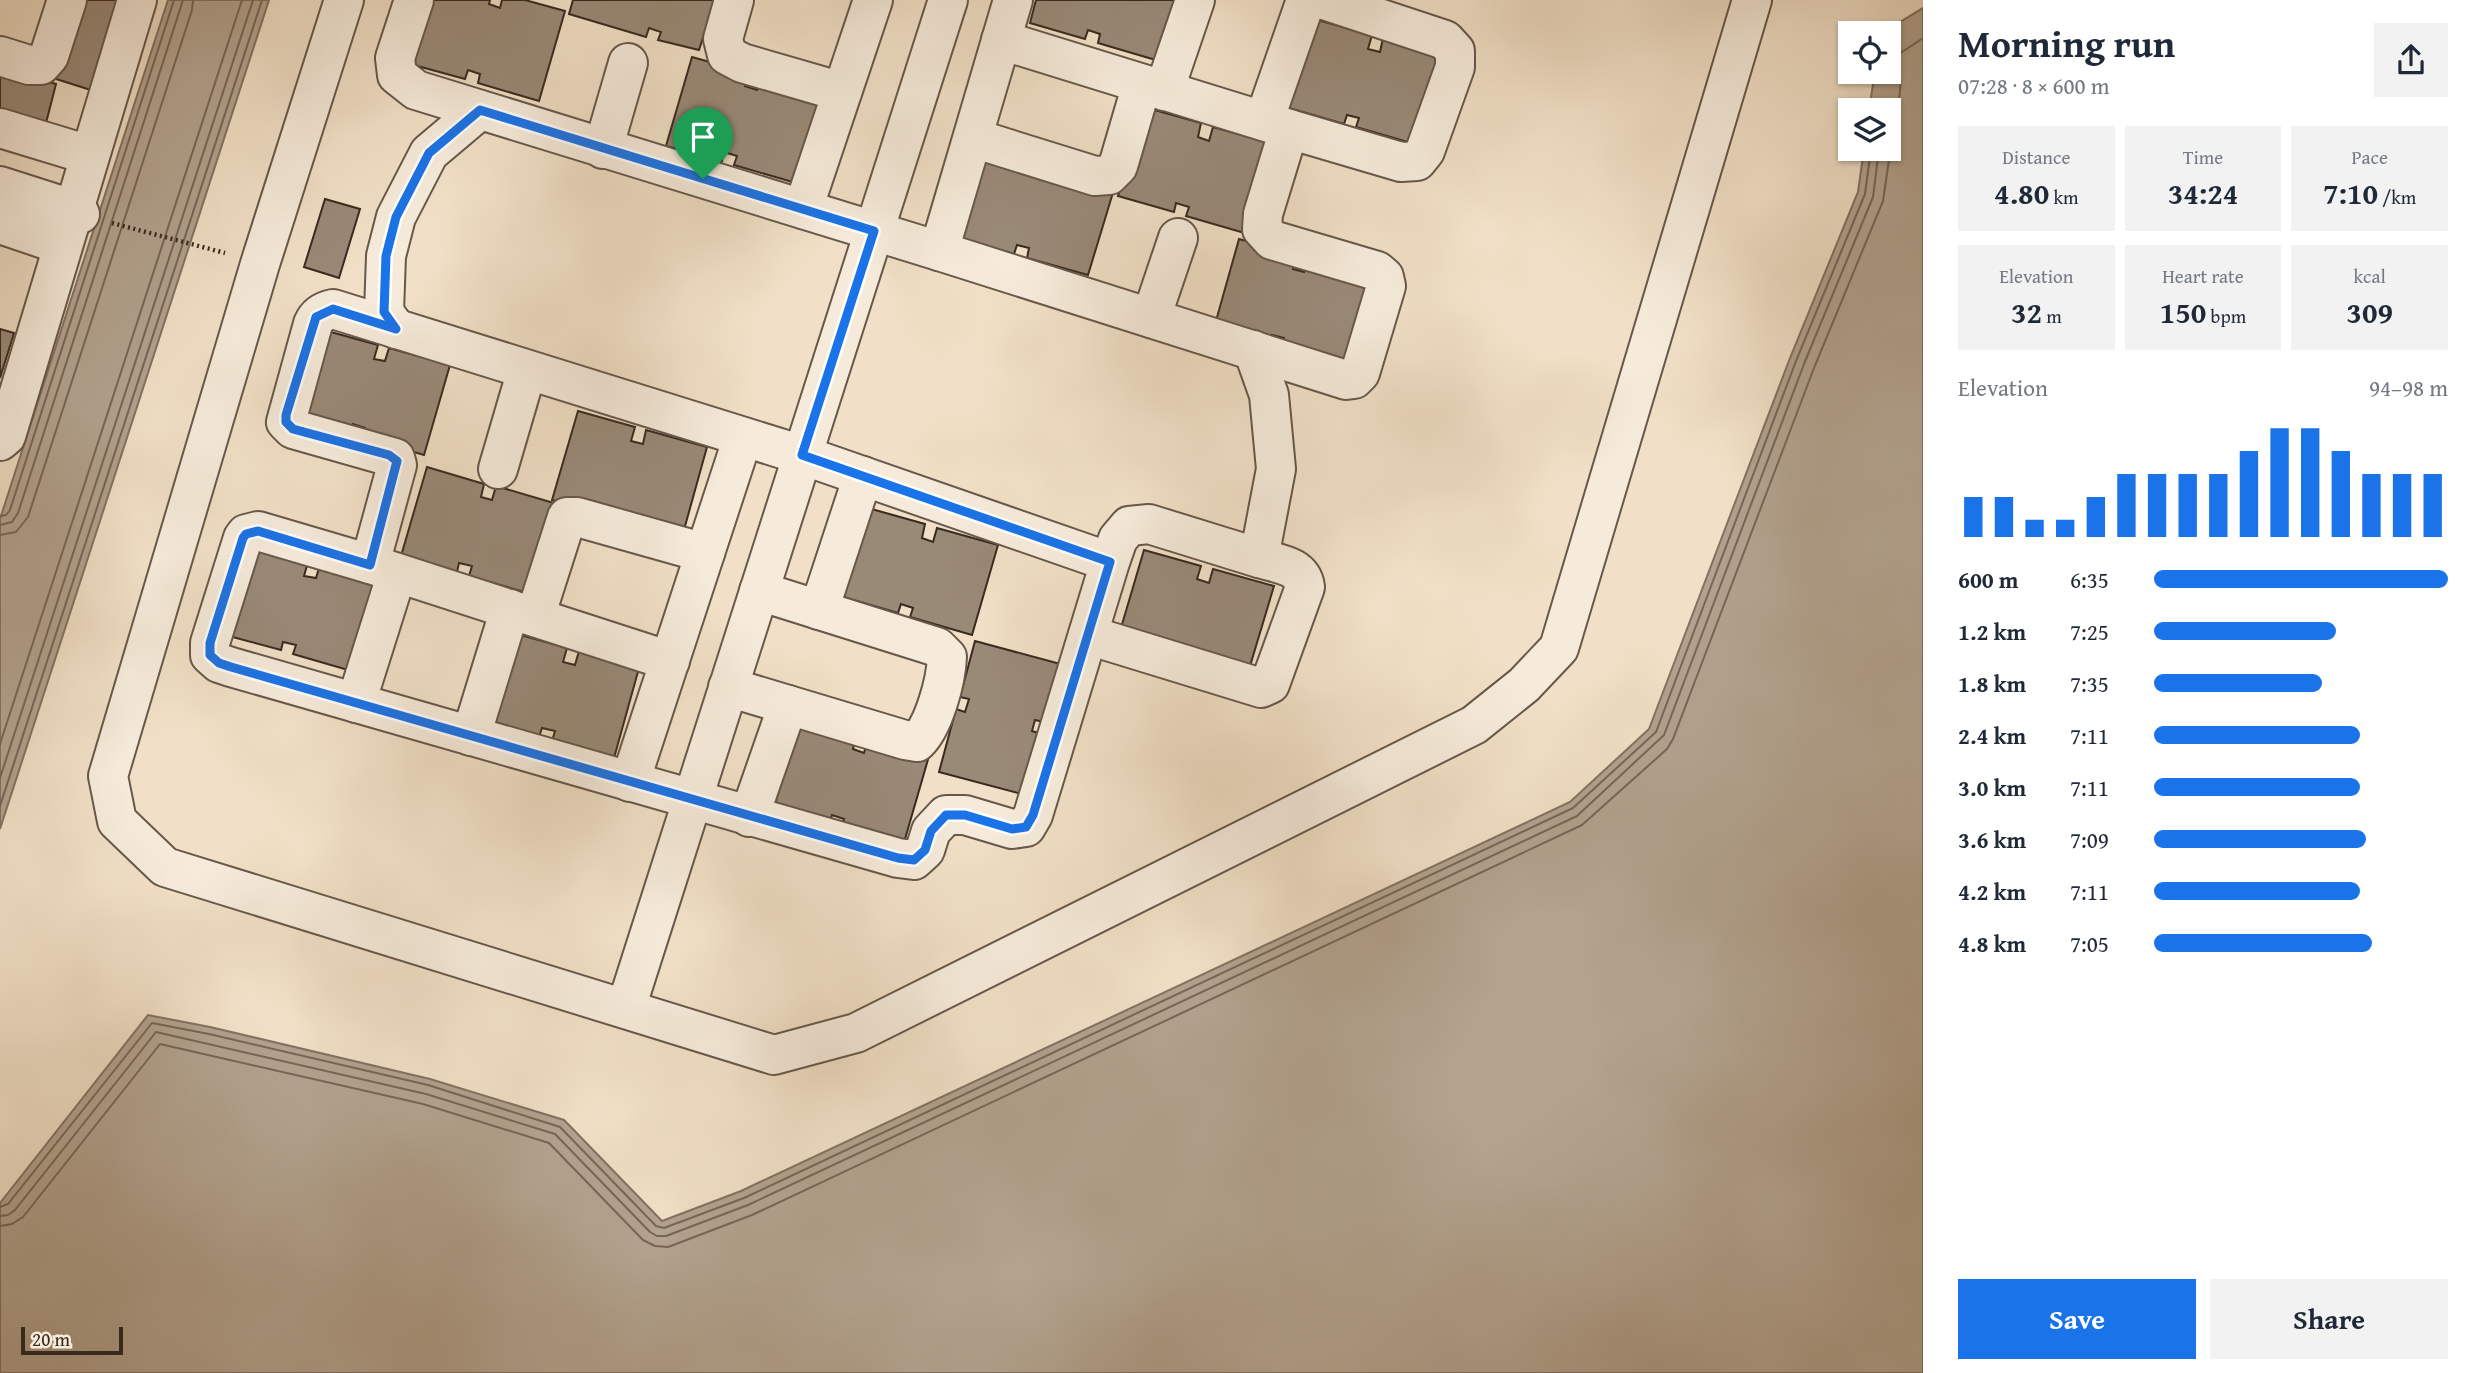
<!DOCTYPE html>
<html lang="en">
<head>
<meta charset="utf-8">
<style>
  body { margin:0; font-family:"Gentium Book Plus",serif; background:#f2f2f3; color:#1f2937; height:100vh; display:flex; flex-direction:column; font-size:26px; white-space:nowrap }
  * { box-sizing:border-box; margin:0 }
  p { font-size:23px; color:#747a83 }
  .icon { flex:none; width:38px; height:38px; fill:none; stroke:currentColor; stroke-width:2; stroke-linecap:round; stroke-linejoin:round }
  .map { position:relative; flex:1; overflow:hidden }
  .details { display:flex; flex-direction:column; background:#fff; width:560px }
  .details>* { flex:none }
  .fabs { position:absolute; left:1838px; top:21px; display:grid; gap:14px }
  .fabs a { display:grid; place-items:center; width:63px; height:63px; border-radius:0px; background:#fff; box-shadow:0 2px 5px #0004; font-size:35px }
  .scale { position:absolute; left:21px; bottom:18px; width:102px; box-sizing:border-box; padding-left:7px; border:4px solid #392a20; border-top:0; font-size:19px; line-height:24px; white-space:nowrap; color:#392a20; -webkit-text-stroke:5px #f6ebdb; paint-order:stroke }
  .pin { position:absolute; display:grid; place-items:center; width:60px; height:60px; color:#fff; margin:-72px -30px; border-radius:50% 50% 50% 0; rotate:-45deg; box-shadow:0 0 7px #0007 }
  .pin .icon { rotate:45deg }
  .round { display:grid; place-items:center; flex:none; width:74px; height:74px; border-radius:0px; background:#f2f2f3 }
  .summary { display:flex; align-items:center; justify-content:space-between; height:119px; padding:0 35px }
  h1 { font-size:38px; font-weight:800; line-height:52px }
  .figures { display:grid; grid-template-columns:repeat(3,1fr); gap:10px; height:119px; padding:7px 35px }
  .figures div { display:grid; align-content:center; border-radius:0px; background:#f2f2f3; text-align:center }
  .figures b { font-size:30px; font-weight:800 }
  .figures small { font-size:19px; font-weight:400 }
  .figures p { font-size:19px }
  .chart { height:196px; padding:14px 35px }
  .chart p { display:flex; justify-content:space-between }
  .chart svg { width:100%; height:126px; margin-top:7px; stroke:#1a73e8; stroke-width:6 }
  .action { display:flex; gap:14px; margin-top:auto; padding:14px 35px }
  .action a { flex:1; height:80px; border-radius:0px; background:#1a73e8; color:#fff; font-size:28px; font-weight:800; line-height:80px; text-align:center }
  .action a+a { background:#f2f2f3; color:#1f2937 }
  ul { padding:0 35px; list-style:none; font-size:23px }
  li { display:grid; grid-template-columns:112px 84px 1fr; align-items:center; height:52px }
  li i { height:18px; border-radius:9px; background:#1a73e8 }
  main { display:flex; flex:1; min-height:0 }
  .map>svg:first-child { display:block }
  .water { fill:#b2a28e; stroke:#827262; stroke-width:2 }
  .lines { fill:none; stroke-linecap:round; stroke-linejoin:round }
  .shore { stroke:#766657; stroke-width:2 }
  .building { fill:#998977; stroke:#392a20; stroke-width:2 }
  .street-casing { stroke:#67584a; stroke-width:42 }
  .path { stroke:#392a20; stroke-width:4.5; stroke-dasharray:2 3.5; stroke-linecap:butt }
  .street { stroke:#f6ebdb; stroke-width:38 }
  .route-casing { stroke:#fff; stroke-width:14 }
  .route { stroke:#1a73e8; stroke-width:9 }
</style>
</head>
<body>
<main>
<div class="map">
<svg width="1923" height="1373" viewBox="0 0 1923 1373">
  <rect width="100%" height="100%" fill="#f1e0c7"/>
  <filter id="stains"><feTurbulence type="fractalNoise" baseFrequency=".00286" numOctaves="4"/><feColorMatrix values="0 0 0 0 .2 0 0 0 0 .09 0 0 0 0 .02 0 0 0 .5 -.17"/></filter>
  <radialGradient id="worn" r=".72"><stop offset=".6" stop-color="#630" stop-opacity="0"/><stop offset="1" stop-color="#630" stop-opacity=".3"/></radialGradient>
  <g class="water">
    <path d="M 168,0 L 269,0 L 0,829 L 0,519 Z"/>
    <path d="M 1923,8 L 1923,1373 L 0,1373 L 0,1203 L 148,1015 L 210,1027 L 430,1079 L 564,1120 L 662,1221 L 741,1191 L 1570,802 L 1649,729 L 1790,358 L 1858,192 L 1864,149 L 1888,149 L 1888,110 L 1869,110 L 1875,72 L 1888,72 L 1888,33 L 1882,33 Z"/>
  </g>
  <g class="lines">
    <g class="shore">
      <path d="M 1888,128 C 1902,110 1903,76 1896,56 L 1923,38"/>
      <path d="M 0,516 L 6,515 L 10,510 L 174,0"/>
      <path d="M 0,525 L 12,522 L 18,513 L 183,0"/>
      <path d="M 0,535 L 16,532 L 28,517 L 192,10 L 193,0"/>
      <path d="M 0,744 L 242,0"/>
      <path d="M 0,778 L 253,0"/>
      <path d="M 0,806 L 262,0"/>
      <path d="M 0,1207 L 8,1204 L 152,1023 L 209,1034 L 428,1085 L 560,1127 L 656,1226 L 664,1228 L 744,1198 L 1573,808 L 1656,732 L 1796,361 L 1865,194 L 1871,149"/>
      <path d="M 0,1216 L 8,1215 L 15,1210 L 156,1032 L 426,1094 L 555,1134 L 650,1232 L 657,1236 L 666,1236 L 748,1205 L 1577,816 L 1664,735 L 1804,364 L 1873,197 L 1879,149"/>
      <path d="M 0,1226 L 12,1224 L 23,1217 L 160,1044 L 423,1104 L 549,1143 L 643,1240 L 655,1246 L 668,1247 L 752,1215 L 1582,825 L 1667,749 L 1673,739 L 1814,368 L 1883,201 L 1890,153 L 1888,141"/>
    </g>
  </g>
  <g class="building">
    <path d="M 74,0 L 128,0 L 100,93 L 50,77 Z"/>
    <path d="M 428,0 L 490,0 L 489,4 L 500,8 L 502,0 L 525,0 L 565,11 L 539,101 L 478,83 L 480,74 L 468,70 L 465,79 L 410,64 Z"/>
    <path d="M 573,0 L 715,0 L 699,50 L 658,40 L 661,32 L 649,28 L 646,37 L 569,14 Z"/>
    <path d="M 1036,0 L 1177,0 L 1159,61 L 1098,43 L 1100,34 L 1088,30 L 1085,39 L 1030,23 Z"/>
    <path d="M 1314,19 L 1372,35 L 1368,49 L 1380,52 L 1383,38 L 1444,55 L 1418,145 L 1356,127 L 1359,118 L 1347,115 L 1344,124 L 1289,108 Z"/>
    <path d="M 692,57 L 749,73 L 745,86 L 757,90 L 761,76 L 822,93 L 796,183 L 734,165 L 737,156 L 724,152 L 722,161 L 666,146 Z"/>
    <path d="M 0,68 L 56,84 L 46,123 L 0,110 Z"/>
    <path d="M 1144,107 L 1201,123 L 1198,137 L 1209,141 L 1213,127 L 1274,144 L 1248,234 L 1186,216 L 1189,207 L 1176,203 L 1174,212 L 1118,196 Z"/>
    <path d="M 985,149 L 1042,165 L 1038,179 L 1050,182 L 1054,168 L 1115,186 L 1088,275 L 1027,258 L 1029,248 L 1017,245 L 1014,254 L 959,238 Z"/>
    <path d="M 325,199 L 360,209 L 339,278 L 304,267 Z"/>
    <path d="M 1239,239 L 1297,255 L 1293,269 L 1304,272 L 1308,258 L 1369,276 L 1344,366 L 1282,348 L 1284,338 L 1272,335 L 1269,344 L 1214,328 Z"/>
    <path d="M 0,329 L 14,333 L 0,378 Z"/>
    <path d="M 320,329 L 378,345 L 374,359 L 385,361 L 389,348 L 450,365 L 424,455 L 363,437 L 365,428 L 353,424 L 350,434 L 295,417 Z"/>
    <path d="M 578,411 L 635,427 L 631,441 L 643,444 L 646,430 L 707,447 L 682,537 L 552,500 Z"/>
    <path d="M 427,467 L 484,484 L 481,497 L 492,500 L 496,486 L 557,504 L 531,594 L 469,576 L 472,566 L 459,563 L 457,572 L 401,556 Z"/>
    <path d="M 868,508 L 925,524 L 922,538 L 933,542 L 937,528 L 998,545 L 972,635 L 910,617 L 913,608 L 901,604 L 898,613 L 843,597 Z"/>
    <path d="M 251,546 L 308,562 L 304,576 L 316,578 L 320,565 L 381,582 L 355,672 L 293,654 L 296,645 L 283,642 L 281,650 L 225,635 Z"/>
    <path d="M 1144,550 L 1201,566 L 1197,579 L 1209,583 L 1213,569 L 1274,586 L 1247,676 L 1118,638 Z"/>
    <path d="M 510,632 L 567,648 L 563,662 L 575,665 L 579,651 L 639,668 L 614,758 L 552,741 L 555,731 L 542,728 L 539,737 L 484,721 Z"/>
    <path d="M 975,641 L 1064,665 L 1048,723 L 1035,720 L 1032,731 L 1045,735 L 1029,796 L 939,772 L 956,709 L 965,712 L 969,699 L 960,697 Z"/>
    <path d="M 799,720 L 856,736 L 853,749 L 864,753 L 868,739 L 929,756 L 903,846 L 841,828 L 844,819 L 832,815 L 829,825 L 774,808 Z"/>
  </g>
  <g class="lines">
    <g class="street-casing">
      <g id="street">
        <path d="M 344,0 L 260,264 L 108,776 L 117,821 L 165,867 L 774,1055 L 856,1033 L 1474,725 L 1524,685 L 1559,648 L 1752,0"/>
        <path d="M 414,0 L 395,58 L 397,75 L 416,90 L 939,251 L 1346,380 L 1354,379 L 1360,373 L 1386,286 L 1384,277 L 1377,271 L 1272,240 L 1262,229 L 1263,214 L 1289,129 L 1401,162 L 1417,161 L 1425,151 L 1455,67 L 1455,51 L 1445,40 L 1324,0"/>
        <path d="M 734,0 L 723,39 L 727,55 L 742,63 L 842,92"/>
        <path d="M 1001,40 L 1289,129"/>
        <path d="M 0,56 L 29,65 L 41,65 L 49,56 L 67,0"/>
        <path d="M 1164,91 L 1195,0"/>
        <path d="M 1264,121 L 1306,0"/>
        <path d="M 0,128 L 89,155"/>
        <path d="M 973,138 L 1095,176 L 1109,175 L 1118,166 L 1142,84"/>
        <path d="M 603,149 L 628,63"/>
        <path d="M 0,186 L 72,209 L 80,214"/>
        <path d="M 803,209 L 873,0"/>
        <path d="M 0,224 L 62,245"/>
        <path d="M 939,251 L 1013,0"/>
        <path d="M 1151,318 L 1178,238"/>
        <path d="M 396,329 L 384,312 L 386,256 L 396,217 L 429,153 L 480,110"/>
        <path d="M 0,441 L 6,436 L 137,0"/>
        <path d="M 498,469 L 527,370"/>
        <path d="M 1110,562 L 1033,815 L 1026,827 L 1012,829 L 965,815 L 946,815 L 931,831 L 925,850 L 914,860 L 898,858 L 231,667 L 219,663 L 210,655 L 210,643 L 243,538 L 246,534 L 258,531 L 370,564 L 397,465 L 395,458 L 293,429 L 286,422 L 313,324 C 317,315 323,311 333,309 L 802,455 L 1110,562 L 1118,539 L 1129,526 L 1149,524 L 1259,558 L 1276,469 L 1269,395 L 1253,350"/>
        <path d="M 370,564 L 670,661"/>
        <path d="M 819,610 L 863,476"/>
        <path d="M 535,617 L 567,517 L 577,517 L 705,553"/>
        <path d="M 1088,635 L 1261,688 L 1270,684 L 1305,587 C 1302,565 1278,564 1259,558"/>
        <path d="M 728,687 L 905,740 L 917,742 C 934,726 946,681 947,657 L 937,647 L 759,591"/>
        <path d="M 356,703 L 397,573"/>
        <path d="M 471,736 L 510,609"/>
        <path d="M 630,782 L 743,437"/>
        <path d="M 749,817 L 788,705"/>
        <path d="M 626,1008 L 948,0"/>
      </g>
    </g>
    <path class="path" d="M 112,223 L 225,253"/>
    <use href="#street" class="street"/>
  </g>
  <g class="lines">
    <g class="route-casing">
      <path id="route" d="M 480,110 L 874,231 L 802,455 L 1110,562 L 1033,815 L 1026,827 L 1012,829 L 965,815 L 946,815 L 931,831 L 925,850 L 914,860 L 898,858 L 231,667 L 219,663 L 210,655 L 210,643 L 243,538 L 246,534 L 258,531 L 370,565 L 397,461 L 389,455 L 293,429 L 286,422 L 286,415 L 316,317 L 333,309 L 396,329 L 384,312 L 386,256 L 396,217 L 429,153 Z"/>
    </g>
    <use href="#route" class="route"/>
  </g>
  <rect width="100%" height="100%" filter="url(#stains)"/>
  <rect width="100%" height="100%" fill="url(#worn)"/>
</svg>
<div class="fabs">
<a><svg class="icon" aria-label="locate" viewBox="0 0 24 24"><circle cx="12" cy="12" r="6"/><path d="M12 2v4M12 18v4M2 12h4M18 12h4"/></svg></a>
<a><svg class="icon" aria-label="layers" viewBox="0 0 24 24"><path d="M12 4l9 5-9 5-9-5zM3 14l9 5 9-5"/></svg></a>
</div>
<div class="scale">20 m</div>
<div class="pin" style="left:703px;top:179px;background:#1e9e55"><svg class="icon" aria-label="arrive" viewBox="0 0 24 24"><path d="M6 21V4h12l-3 4 3 4H6"/></svg></div>
</div>
<section class="details">
<div class="summary"><div><h1>Morning run</h1><p>07:28 · 8 × 600 m</p></div><a class="round"><svg class="icon" aria-label="share" viewBox="0 0 24 24"><path d="M12 15V3M7 8l5-5 5 5M5 13v7h14v-7"/></svg></a></div>
<div class="figures">
<div><p>Distance</p><b>4.80<small> km</small></b></div>
<div><p>Time</p><b>34:24</b></div>
<div><p>Pace</p><b>7:10<small> /km</small></b></div>
</div>
<div class="figures">
<div><p>Elevation</p><b>32<small> m</small></b></div>
<div><p>Heart rate</p><b>150<small> bpm</small></b></div>
<div><p>kcal</p><b>309</b></div>
</div>
<div class="chart"><p><span>Elevation</span>94–98 m</p>
<svg viewBox="0 0 160 44" preserveAspectRatio="none"><path d="M5 44V30M15 44V30M25 44V38M35 44V38M45 44V30M55 44V22M65 44V22M75 44V22M85 44V22M95 44V14M105 44V6M115 44V6M125 44V14M135 44V22M145 44V22M155 44V22"/></svg>
</div>
<ul>
<li><b>600 m</b>6:35<i style="width:100%"></i></li>
<li><b>1.2 km</b>7:25<i style="width:62%"></i></li>
<li><b>1.8 km</b>7:35<i style="width:57%"></i></li>
<li><b>2.4 km</b>7:11<i style="width:70%"></i></li>
<li><b>3.0 km</b>7:11<i style="width:70%"></i></li>
<li><b>3.6 km</b>7:09<i style="width:72%"></i></li>
<li><b>4.2 km</b>7:11<i style="width:70%"></i></li>
<li><b>4.8 km</b>7:05<i style="width:74%"></i></li>
</ul>
<div class="action"><a>Save</a><a>Share</a></div>
</section>
</main>
</body>
</html>
